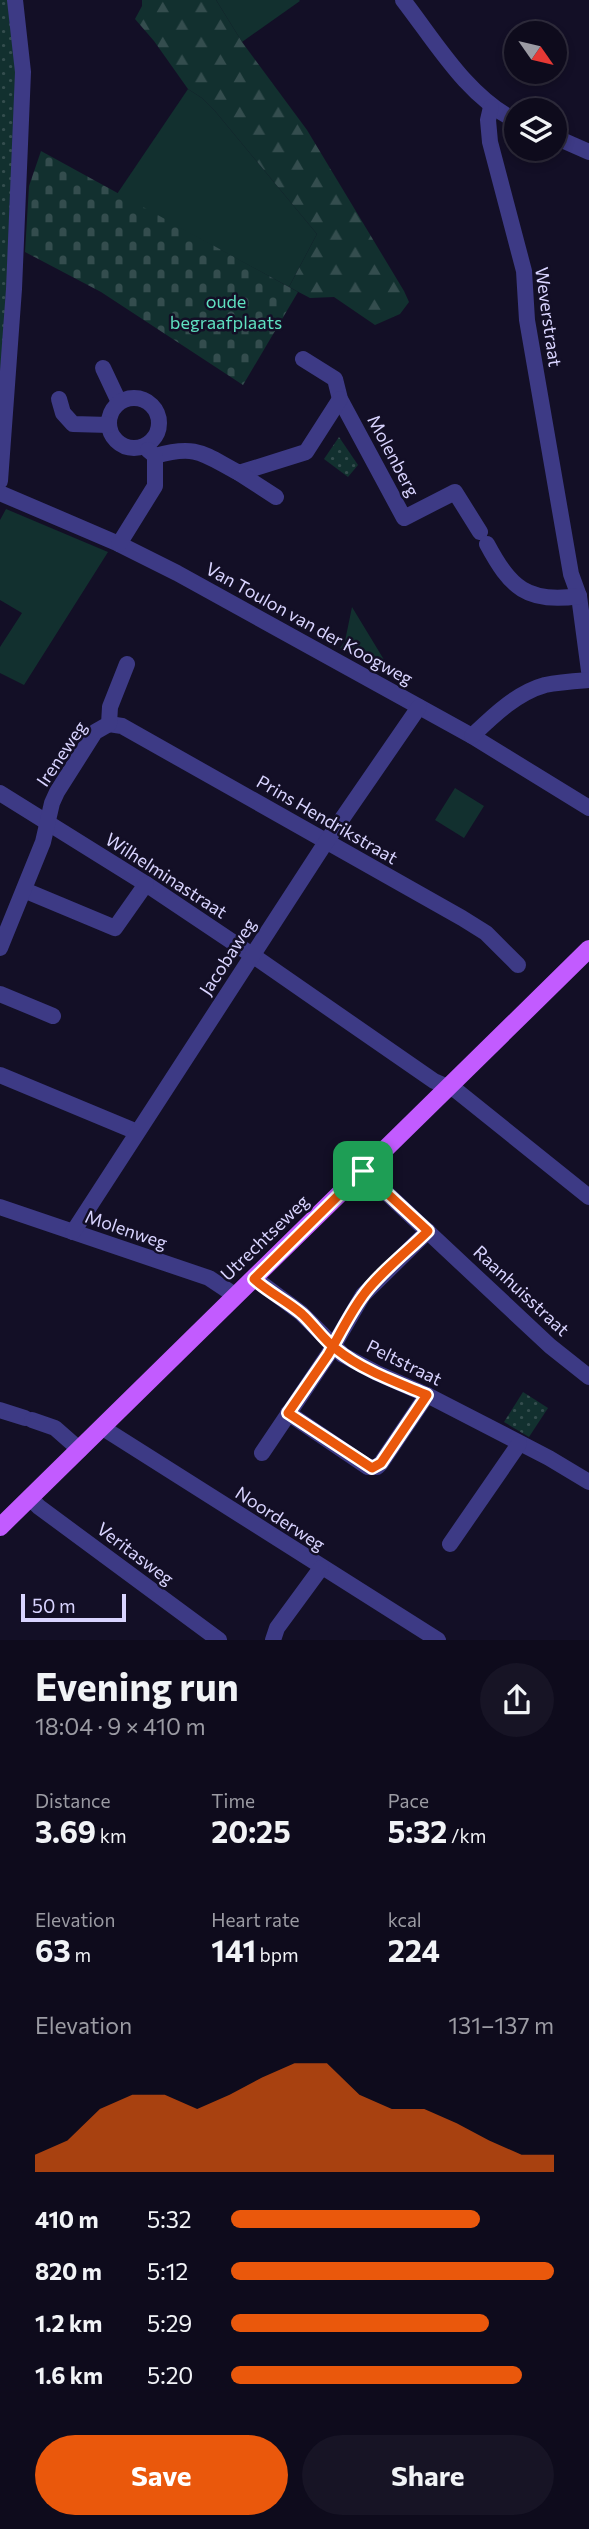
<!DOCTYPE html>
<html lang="en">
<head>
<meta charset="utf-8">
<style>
  body { margin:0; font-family:Commissioner,sans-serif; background:#171425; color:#f1f3f6; height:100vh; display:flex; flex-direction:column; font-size:26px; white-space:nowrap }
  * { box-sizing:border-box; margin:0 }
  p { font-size:23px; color:#9b9ba3 }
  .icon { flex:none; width:38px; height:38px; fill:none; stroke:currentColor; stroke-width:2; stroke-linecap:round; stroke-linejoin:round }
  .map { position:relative; height:1640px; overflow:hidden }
  .side { display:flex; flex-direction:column; background:#0e0b1c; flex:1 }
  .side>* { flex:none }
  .needle { width:46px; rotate:124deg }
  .tools { position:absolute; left:504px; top:21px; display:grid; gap:14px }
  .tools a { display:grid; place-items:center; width:63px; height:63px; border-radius:50%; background:#0e0b1c; box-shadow:0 4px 10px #0003,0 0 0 2px #2e2b3b; font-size:35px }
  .scale { position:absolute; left:21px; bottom:18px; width:105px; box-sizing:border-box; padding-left:7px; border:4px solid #d9d4ff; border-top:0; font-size:19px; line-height:24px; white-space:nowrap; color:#d9d4ff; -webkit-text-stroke:5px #130f26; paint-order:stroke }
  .pin { position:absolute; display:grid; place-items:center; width:60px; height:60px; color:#fff; margin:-30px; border-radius:14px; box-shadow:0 4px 10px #0006 }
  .round { display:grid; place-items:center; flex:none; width:74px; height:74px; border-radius:37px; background:#171425 }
  .summary { display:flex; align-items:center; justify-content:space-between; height:119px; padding:0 35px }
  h1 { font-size:38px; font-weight:700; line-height:52px }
  .stats { display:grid; grid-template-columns:repeat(3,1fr); gap:10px; height:119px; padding:7px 35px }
  .stats div { display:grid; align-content:center }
  .stats b { font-size:30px; font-weight:700 }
  .stats small { font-size:19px; font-weight:400 }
  .stats p { font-size:19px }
  .chart { height:196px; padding:14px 35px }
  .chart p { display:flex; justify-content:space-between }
  .chart svg { width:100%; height:126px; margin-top:7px; fill:#ea580c; opacity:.7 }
  .action { display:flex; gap:14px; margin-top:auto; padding:14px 35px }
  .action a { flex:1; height:80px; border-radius:42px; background:#ea580c; color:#fff; font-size:28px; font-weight:700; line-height:80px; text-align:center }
  .action a+a { background:#171425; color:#f1f3f6 }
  ul { padding:0 35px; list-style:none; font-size:23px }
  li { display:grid; grid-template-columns:112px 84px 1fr; align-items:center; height:52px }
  li i { height:18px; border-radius:9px; background:#ea580c }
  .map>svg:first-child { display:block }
  .green { fill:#12302f }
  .forest { fill:url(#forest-firs) }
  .cemetery { fill:url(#cemetery-stones) }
  .park { fill:url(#park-dots) }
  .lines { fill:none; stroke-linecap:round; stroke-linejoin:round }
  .minor { stroke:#3d3a85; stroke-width:16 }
  .major { stroke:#c25bff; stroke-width:18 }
  .route-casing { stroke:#fff; stroke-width:14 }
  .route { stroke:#ea580c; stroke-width:9 }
  .labels { text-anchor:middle; stroke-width:5; stroke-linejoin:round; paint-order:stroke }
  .park-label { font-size:18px; fill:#5fe0c0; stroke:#130f26 }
  .street-label { font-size:18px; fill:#d9d4ff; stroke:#130f26 }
</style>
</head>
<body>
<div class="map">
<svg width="589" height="1640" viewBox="0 0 589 1640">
  <defs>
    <pattern id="forest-firs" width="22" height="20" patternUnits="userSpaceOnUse" patternTransform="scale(1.75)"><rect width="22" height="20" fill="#12302f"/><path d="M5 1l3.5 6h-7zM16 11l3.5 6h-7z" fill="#344d4e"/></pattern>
    <pattern id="cemetery-stones" width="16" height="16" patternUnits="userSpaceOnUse" patternTransform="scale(1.75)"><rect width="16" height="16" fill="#12302f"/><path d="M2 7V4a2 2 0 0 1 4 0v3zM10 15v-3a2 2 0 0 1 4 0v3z" fill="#344d4e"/></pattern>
    <pattern id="park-dots" width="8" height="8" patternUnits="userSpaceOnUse" patternTransform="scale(1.75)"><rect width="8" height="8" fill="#12302f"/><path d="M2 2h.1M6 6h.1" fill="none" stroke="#344d4e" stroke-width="1.8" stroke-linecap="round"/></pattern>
  </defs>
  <rect width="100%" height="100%" fill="#130f26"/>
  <g class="green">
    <path d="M 216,0 L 299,0 L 300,1 L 242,42 Z"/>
    <path d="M 188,89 L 202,98 L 215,111 L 317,234 L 289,287 L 117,194 Z"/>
    <path d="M 6,509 L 108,552 L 24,685 L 0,673 L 0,647 L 22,613 L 0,600 L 0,520 Z"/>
    <path d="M 352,607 L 389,668 L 383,672 L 340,648 L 345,641 Z"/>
    <path d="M 455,788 L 484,806 L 464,838 L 435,820 Z"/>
  </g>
  <path class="forest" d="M 142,0 L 216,0 L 242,42 L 307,130 L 404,291 L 409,302 L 400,314 L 375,325 L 334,297 L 310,298 L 289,287 L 317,234 L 215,111 L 202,98 L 188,89 L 154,41 L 135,19 L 142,6 Z"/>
  <path class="cemetery" d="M 41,151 L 298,292 L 243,385 L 101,292 L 25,252 L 29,186 Z"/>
  <g class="park">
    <path d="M 0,0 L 11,0 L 18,72 L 0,414 Z"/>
    <path d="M 339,437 L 358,465 L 348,477 L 324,459 Z"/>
    <path d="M 523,1392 L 548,1408 L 529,1437 L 504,1422 Z"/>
  </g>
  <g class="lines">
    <g class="minor">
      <path d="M 403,0 C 437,44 466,95 516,121"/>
      <path d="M 491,107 L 488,120 L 490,142 L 524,271 L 527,320 L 571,574 L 579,596 L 589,671"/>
      <path d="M 555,137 L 589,152"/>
      <path d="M 303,359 L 335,379 L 340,399 L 404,518 L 455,492 L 480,532"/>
      <path d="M 103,368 L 119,402"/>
      <circle cx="134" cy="423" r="25"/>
      <path d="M 59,399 L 63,413 L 73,424 L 109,425"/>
      <path d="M 155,456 C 197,444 203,454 239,473 L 306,452 L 340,399"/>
      <path d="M 239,473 L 276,497"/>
      <path d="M 0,481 L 14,289 L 23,72 L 15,0"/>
      <path d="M 0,493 L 119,544 L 177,573 L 472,736 L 589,808"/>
      <path d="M 119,544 L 155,486 L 155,456 L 148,450"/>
      <path d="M 487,544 C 510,587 527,604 579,596"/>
      <path d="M 109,724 L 122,726 L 462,918 L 486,933 L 518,965"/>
      <path d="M 472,736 C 492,717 516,693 545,685 C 559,682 575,681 589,680"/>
      <path d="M 0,793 L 146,884 L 252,955 L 434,1081 L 457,1091 L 589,1197"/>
      <path d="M 24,890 L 115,928 L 146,884"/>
      <path d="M 0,948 L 43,842 L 52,803 L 57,792 L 95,732 L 109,724 L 110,707 L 127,664"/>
      <path d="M 0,994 L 53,1016"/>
      <path d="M 0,1075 L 137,1132"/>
      <path d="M 363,1171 L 550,1346 L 589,1377"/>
      <path d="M 0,1207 L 209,1278 L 236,1296"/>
      <path d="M 73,1232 L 326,842 L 419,707"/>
      <path d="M 254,1278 L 301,1313 L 343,1355 L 377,1373 L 427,1395 L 549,1458 L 589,1482"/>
      <path d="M 0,1410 L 25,1418"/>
      <path d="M 288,1413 L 368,1467 L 377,1467 L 381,1463 L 427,1395"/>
      <path d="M 32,1420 L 55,1428 L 80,1450"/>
      <path d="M 103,1428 L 438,1640"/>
      <path d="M 262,1453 L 328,1355 L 363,1295 L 428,1231"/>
      <path d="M 30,1498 L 39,1507 L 219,1640"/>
      <path d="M 450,1544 L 519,1444"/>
      <path d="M 273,1640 L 277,1628 L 321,1568"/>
    </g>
    <path class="major" d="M 0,1527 L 589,949"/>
  </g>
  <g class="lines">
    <g class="route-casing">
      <path id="route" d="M 363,1171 L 428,1231 C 408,1251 377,1275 362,1297 C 349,1315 339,1336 328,1355 L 288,1413 L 372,1468 L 381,1463 L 427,1395 C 396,1382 362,1370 336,1349 C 323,1339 314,1325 302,1314 C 287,1301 268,1292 254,1279 L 363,1171"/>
    </g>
    <use href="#route" class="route"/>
  </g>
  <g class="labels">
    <g class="park-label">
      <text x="226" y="308">oude<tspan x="226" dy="21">begraafplaats</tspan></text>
    </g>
    <g class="street-label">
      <text transform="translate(548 317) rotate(82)" y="6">Weverstraat</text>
      <text transform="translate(393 456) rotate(62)" y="6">Molenberg</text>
      <text transform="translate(309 624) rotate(29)" y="6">Van Toulon van der Koogweg</text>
      <text transform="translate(62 754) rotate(-56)" y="6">Ireneweg</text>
      <text transform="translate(327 820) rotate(30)" y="6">Prins Hendrikstraat</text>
      <text transform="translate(166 876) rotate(33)" y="6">Wilhelminastraat</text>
      <text transform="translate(228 957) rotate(-57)" y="6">Jacobaweg</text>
      <text transform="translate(126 1230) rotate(19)" y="6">Molenweg</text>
      <text transform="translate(265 1238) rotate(-44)" y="6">Utrechtseweg</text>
      <text transform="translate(521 1291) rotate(43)" y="6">Raanhuisstraat</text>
      <text transform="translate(404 1363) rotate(26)" y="6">Peltstraat</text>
      <text transform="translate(280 1519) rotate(33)" y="6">Noorderweg</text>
      <text transform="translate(135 1554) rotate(37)" y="6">Veritasweg</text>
    </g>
  </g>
</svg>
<div class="tools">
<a><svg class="needle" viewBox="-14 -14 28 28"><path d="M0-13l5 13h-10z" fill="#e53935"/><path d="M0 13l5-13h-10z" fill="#9b9ba3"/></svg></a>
<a><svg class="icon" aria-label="layers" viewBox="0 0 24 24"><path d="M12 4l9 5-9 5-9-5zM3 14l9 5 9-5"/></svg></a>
</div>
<div class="scale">50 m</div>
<div class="pin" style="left:363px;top:1171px;background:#1e9e55"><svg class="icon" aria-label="arrive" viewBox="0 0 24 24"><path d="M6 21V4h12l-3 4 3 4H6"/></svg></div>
</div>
<section class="side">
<div class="summary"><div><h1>Evening run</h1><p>18:04 · 9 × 410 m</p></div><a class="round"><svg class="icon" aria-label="share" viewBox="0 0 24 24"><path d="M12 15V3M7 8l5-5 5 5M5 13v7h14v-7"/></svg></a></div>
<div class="stats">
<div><p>Distance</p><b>3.69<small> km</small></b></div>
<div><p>Time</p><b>20:25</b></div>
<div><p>Pace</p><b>5:32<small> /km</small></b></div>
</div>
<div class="stats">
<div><p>Elevation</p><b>63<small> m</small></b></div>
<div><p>Heart rate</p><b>141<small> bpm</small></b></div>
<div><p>kcal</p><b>224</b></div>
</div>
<div class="chart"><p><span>Elevation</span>131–137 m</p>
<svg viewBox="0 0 160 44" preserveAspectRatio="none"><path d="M0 44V38L10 33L20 22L30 17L40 17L50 22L60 17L70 11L80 6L90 6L100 17L110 22L120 22L130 27L140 33L150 38L160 38V44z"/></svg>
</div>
<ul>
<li><b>410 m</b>5:32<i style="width:77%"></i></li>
<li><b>820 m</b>5:12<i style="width:100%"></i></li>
<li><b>1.2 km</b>5:29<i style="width:80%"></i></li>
<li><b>1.6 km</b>5:20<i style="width:90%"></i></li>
</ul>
<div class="action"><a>Save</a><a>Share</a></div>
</section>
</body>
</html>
